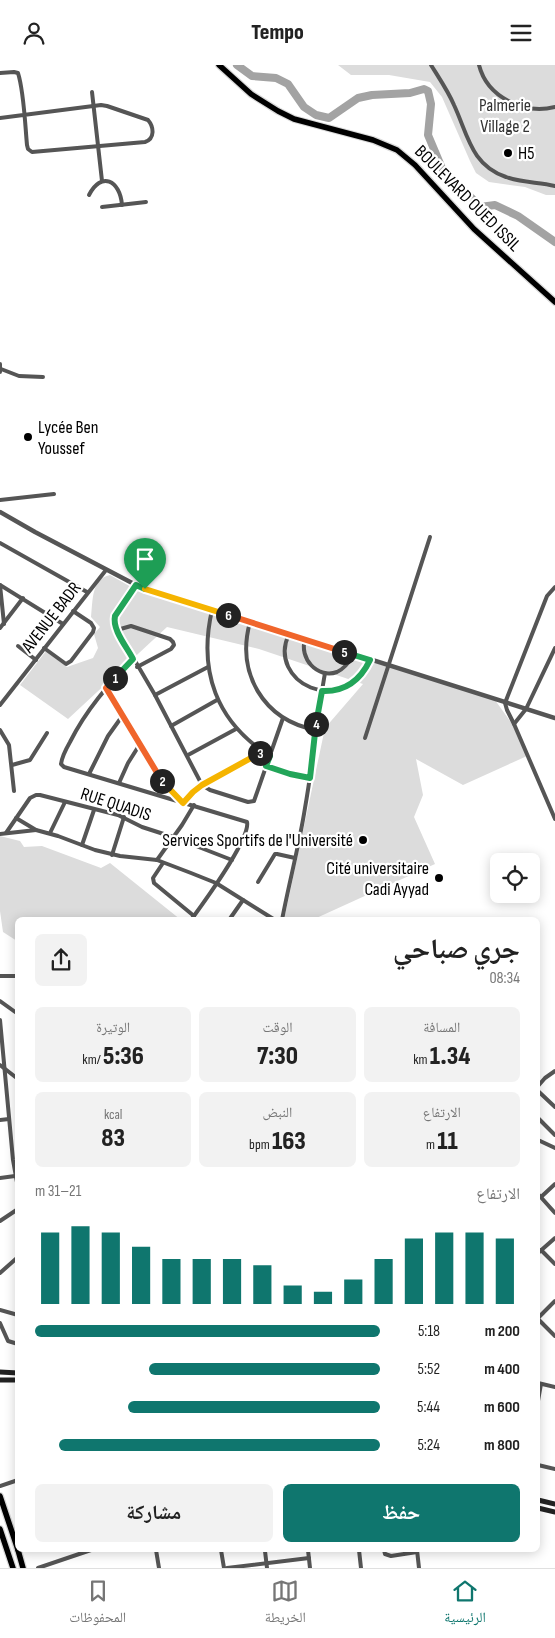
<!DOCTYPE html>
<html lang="ar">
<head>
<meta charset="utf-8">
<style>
  body { margin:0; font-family:"Sofia Sans Condensed","Noto Naskh Arabic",sans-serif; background:#f2f2f2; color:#222; direction:rtl; height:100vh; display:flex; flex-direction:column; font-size:19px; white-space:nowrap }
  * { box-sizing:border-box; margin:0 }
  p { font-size:16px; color:#767676 }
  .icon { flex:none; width:28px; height:28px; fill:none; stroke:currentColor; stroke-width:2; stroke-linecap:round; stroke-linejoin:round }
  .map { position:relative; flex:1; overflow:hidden; direction:ltr }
  .details { position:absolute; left:15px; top:852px; width:525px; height:635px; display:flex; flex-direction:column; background:#fff; border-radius:8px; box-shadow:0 2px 12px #0003; direction:rtl }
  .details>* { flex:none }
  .fabs { position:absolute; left:490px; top:788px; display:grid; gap:10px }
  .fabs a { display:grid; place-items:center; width:50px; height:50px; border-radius:8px; background:#fff; box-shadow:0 2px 12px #0003; font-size:25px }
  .pin { position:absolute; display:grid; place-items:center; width:42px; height:42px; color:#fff; margin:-51px -21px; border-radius:50% 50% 50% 0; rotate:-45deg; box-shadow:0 0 5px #0007 }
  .pin .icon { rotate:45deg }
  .km { position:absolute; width:25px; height:25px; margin:-12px; border-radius:50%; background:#222; color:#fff; font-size:14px; line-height:25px; text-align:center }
  .round { display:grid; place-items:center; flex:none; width:52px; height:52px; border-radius:8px; background:#f2f2f2 }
  .summary { display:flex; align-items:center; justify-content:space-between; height:85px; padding:0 20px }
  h1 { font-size:28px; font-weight:800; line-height:38px }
  .stats { display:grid; grid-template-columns:repeat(3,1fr); gap:8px; height:85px; padding:5px 20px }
  .stats div { display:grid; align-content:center; border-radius:8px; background:#f2f2f2; text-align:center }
  .stats b { font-size:25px; font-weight:800 }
  .stats small { font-size:14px; font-weight:400 }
  .stats p { font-size:14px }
  .chart { height:140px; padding:10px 20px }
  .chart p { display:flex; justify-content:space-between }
  .chart svg { width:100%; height:90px; margin-top:5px; stroke:#0f766e; stroke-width:6 }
  .action { display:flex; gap:10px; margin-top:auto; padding:10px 20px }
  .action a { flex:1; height:58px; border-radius:8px; background:#0f766e; color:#fff; font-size:20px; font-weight:800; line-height:58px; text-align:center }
  .action a+a { background:#f2f2f2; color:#222 }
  ul { padding:0 20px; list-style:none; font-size:16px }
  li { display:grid; grid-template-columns:80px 60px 1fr; align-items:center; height:38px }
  li i { height:12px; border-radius:6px; background:#0f766e }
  header { display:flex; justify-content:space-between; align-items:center; height:65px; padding:0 20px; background:#fff; font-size:22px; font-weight:800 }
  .tab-bar { display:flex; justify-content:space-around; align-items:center; height:70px; border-top:1px solid #e0e0e0; background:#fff; font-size:14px; color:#767676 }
  .tab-bar a { display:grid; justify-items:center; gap:2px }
  .tab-bar .on { color:#0f766e }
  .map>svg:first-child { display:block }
  .green { fill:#dcdcdc }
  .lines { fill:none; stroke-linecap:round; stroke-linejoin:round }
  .river { stroke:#a3a3a3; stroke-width:8 }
  .primary-casing { stroke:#dbdbdb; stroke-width:8 }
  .minor { stroke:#555; stroke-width:4 }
  .tertiary { stroke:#555; stroke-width:4.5 }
  .secondary { stroke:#222; stroke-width:5 }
  .primary { stroke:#000; stroke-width:5.5 }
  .split-1-casing { stroke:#fff; stroke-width:10 }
  .split-2-casing { stroke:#fff; stroke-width:10 }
  .split-3-casing { stroke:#fff; stroke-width:10 }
  .split-4-casing { stroke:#fff; stroke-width:10 }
  .split-5-casing { stroke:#fff; stroke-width:10 }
  .split-6-casing { stroke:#fff; stroke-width:10 }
  .split-7-casing { stroke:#fff; stroke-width:10 }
  .split-1 { stroke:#22a559; stroke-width:6 }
  .split-2 { stroke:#f0652b; stroke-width:6 }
  .split-3 { stroke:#f5b400; stroke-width:6 }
  .split-4 { stroke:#22a559; stroke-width:6 }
  .split-5 { stroke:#22a559; stroke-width:6 }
  .split-6 { stroke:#f0652b; stroke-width:6 }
  .split-7 { stroke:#f5b400; stroke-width:6 }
  .poi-dot { fill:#000; stroke:#fff; stroke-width:2 }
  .labels { text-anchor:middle; stroke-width:4.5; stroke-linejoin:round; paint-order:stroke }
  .park-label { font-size:18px; fill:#333; stroke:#fff }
  .poi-label { font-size:18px; fill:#000; stroke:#fff; text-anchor:start }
  .street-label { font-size:18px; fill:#000; stroke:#fff }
</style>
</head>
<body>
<header><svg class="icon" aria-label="menu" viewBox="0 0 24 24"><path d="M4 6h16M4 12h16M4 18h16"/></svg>Tempo<svg class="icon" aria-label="person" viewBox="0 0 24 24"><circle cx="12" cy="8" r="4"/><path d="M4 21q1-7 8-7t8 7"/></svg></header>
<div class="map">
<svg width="555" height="1503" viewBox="0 0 555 1503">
  <rect width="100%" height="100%" fill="#fff"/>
  <g class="green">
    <path d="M 338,0 L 555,0 L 555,130 L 546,130 L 525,122 L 489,117 L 476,108 L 470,96 L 442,32 L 430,17 L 389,10 L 351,10 Z"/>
    <path d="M 110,510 L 140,527 L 389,600 L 495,635 L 515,663 L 527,691 L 463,720 L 416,694 L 423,730 L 414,752 L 435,799 L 312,855 L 284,855 L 325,663 L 363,619 L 259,584 L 167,562 L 68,654 L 20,620 L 46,586 L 67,602 L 93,593 L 98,583 L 94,569 L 100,562 L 91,552 C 93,536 91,514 110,510 Z"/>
    <path d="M 0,771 L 20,776 L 24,782 L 42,781 L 101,803 L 110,798 L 181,855 L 18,855 L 17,876 L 3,867 L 0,846 Z"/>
  </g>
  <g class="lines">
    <path class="river" d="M 237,0 L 252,11 L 276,13 L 288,19 L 304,42 L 316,50 L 329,53 L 358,33 L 372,30 L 410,28 L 424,24 L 428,26 L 431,39 L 428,70 L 444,108 L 453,118 L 465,126 L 480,142 L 495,140 L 518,151 L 555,177"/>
    <g class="primary-casing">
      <g id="primary">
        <path d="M 219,0 L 251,29 L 278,46 L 294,54 L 373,75 L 397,85 L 415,100 L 474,164 L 555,237"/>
        <path d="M 0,1431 L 18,1485"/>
        <path d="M 0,1464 L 13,1503"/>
        <path d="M 18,1485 L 23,1503"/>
      </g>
    </g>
    <g class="minor">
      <path d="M 431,0 C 439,13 448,26 454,40 C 468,70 471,100 506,112 C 522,118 539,117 555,121"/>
      <path d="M 479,0 C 487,32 524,50 555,42"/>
      <path d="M 0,8 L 14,7 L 18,8 C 24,27 25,59 27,80 L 28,84 L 32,87 L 145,77 C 155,74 154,62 148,55 L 107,41 L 101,40 L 0,53"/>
      <path d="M 92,27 L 102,116"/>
      <path d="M 89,130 C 101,106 120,115 122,140"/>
      <path d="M 102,142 L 146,137"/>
      <path d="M 0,299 L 0,307"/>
      <path d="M 1,304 L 19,311 L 43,312"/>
      <path d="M 0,435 L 54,429"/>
      <path d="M 0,478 L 87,527"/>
      <path d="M 0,520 L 63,559"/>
      <path d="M 0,520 L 4,559"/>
      <path d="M 136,520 L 115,551 L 114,555 L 117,565 L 155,630 L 202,720 L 210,725 L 248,737 L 254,736 L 283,653"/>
      <path d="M 555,522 L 547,531 L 505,638 L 507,645 L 514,659 L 555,754"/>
      <path d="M 212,545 C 198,606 216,657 270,691"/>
      <path d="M 250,557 C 236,608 263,655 316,665"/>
      <path d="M 0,563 L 23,533"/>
      <path d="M 117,565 L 131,561 L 170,574 L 173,577 L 174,580 L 171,584 L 137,602"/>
      <path d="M 289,569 C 266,617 343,655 370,595"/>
      <path d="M 305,574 C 299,593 317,614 337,607 C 344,604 350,596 354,590"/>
      <path d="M 18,581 L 36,595"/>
      <path d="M 44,583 L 66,599 L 71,596 L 93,567 L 94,563 L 91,558 L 73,546"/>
      <path d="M 133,594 C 108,620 86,645 70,677 C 66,684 62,691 61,699 L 64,702 L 247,757 C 251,773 202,840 191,855"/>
      <path d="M 106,623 L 161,715 L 183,738 L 193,727 L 202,720 L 263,686"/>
      <path d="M 155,630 L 208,602"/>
      <path d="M 0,640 L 106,505"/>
      <path d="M 514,659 L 526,644 L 555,583"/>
      <path d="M 171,661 L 217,635"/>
      <path d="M 0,665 L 9,680 L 14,726"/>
      <path d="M 365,673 L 430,472"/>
      <path d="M 188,690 L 236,664"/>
      <path d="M 12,700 L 30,695 L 47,668"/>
      <path d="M 266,701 L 290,709 L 310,713"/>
      <path d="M 89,709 L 108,671 L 123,650"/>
      <path d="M 119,718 L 128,698 L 140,679"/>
      <path d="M 16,753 L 36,765 L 58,771 L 95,785 L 120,791 L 157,795 L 191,808 L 216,818 L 275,855"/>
      <path d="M 6,768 L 30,733 L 36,730 L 40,730 L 118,750 L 142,762 L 173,772 L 232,795"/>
      <path d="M 50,768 L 65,737"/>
      <path d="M 0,769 L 36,765"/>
      <path d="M 82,780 L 94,745"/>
      <path d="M 112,790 L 124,752"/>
      <path d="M 157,795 L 182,760 L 194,740"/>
      <path d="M 163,798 L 153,813 L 154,818 L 194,851"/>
      <path d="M 258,817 L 275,789 L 277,789 L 295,793"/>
      <path d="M 229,855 L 243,835"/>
      <path d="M 282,855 C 289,818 299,781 305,743 C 313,698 317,653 325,608"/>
      <path d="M 0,911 L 18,911"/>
      <path d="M 0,936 L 18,949"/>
      <path d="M 0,955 L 13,1095 L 18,1123"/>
      <path d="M 0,1000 L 18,1014"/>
      <path d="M 538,1021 L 545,1013 L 555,1006"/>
      <path d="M 538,1026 L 555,1042"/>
      <path d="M 538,1053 L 555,1070"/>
      <path d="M 0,1055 L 9,1054"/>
      <path d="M 538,1075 L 555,1083"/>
      <path d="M 0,1113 L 15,1111"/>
      <path d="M 538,1129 L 555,1148"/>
      <path d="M 541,1132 L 555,1119"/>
      <path d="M 0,1156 L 18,1144"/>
      <path d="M 541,1185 L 555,1199"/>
      <path d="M 538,1188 L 555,1173"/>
      <path d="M 0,1208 L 18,1192"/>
      <path d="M 0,1245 L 18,1250"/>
      <path d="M 538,1253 L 555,1236"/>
      <path d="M 538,1254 L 555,1271"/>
      <path d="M 0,1258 L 8,1276 L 18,1279"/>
      <path d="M 538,1318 L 555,1322"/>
      <path d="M 538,1336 L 541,1319"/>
      <path d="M 538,1400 L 555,1404"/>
      <path d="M 0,1421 L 18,1415"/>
      <path d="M 156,1485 L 159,1503"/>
      <path d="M 221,1485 L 224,1503"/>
      <path d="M 308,1485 L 310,1503"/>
      <path d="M 359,1485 L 361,1503"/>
      <path d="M 384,1485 L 385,1489 L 391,1491 L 417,1487"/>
      <path d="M 417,1485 L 419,1503"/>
      <path d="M 265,1486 L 267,1503"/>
      <path d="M 38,1503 L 91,1485"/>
      <path d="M 227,1503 L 309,1493"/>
    </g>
    <path class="tertiary" d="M 0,447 L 35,467 L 136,520 L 555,653"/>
    <g class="secondary">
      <path d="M 0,1307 L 18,1308"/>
      <path d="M 0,1315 L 18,1315"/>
      <path d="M 538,1435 L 555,1439"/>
      <path d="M 538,1443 L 555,1447"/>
    </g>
    <use href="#primary" class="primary"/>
  </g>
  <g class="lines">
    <g class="split-1-casing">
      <path id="split-1" d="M 115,613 L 133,594 C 127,582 112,565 115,551 L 136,520 L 145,524"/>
    </g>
    <g class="split-2-casing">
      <path id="split-2" d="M 115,613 L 106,623 L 162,716"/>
    </g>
    <g class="split-3-casing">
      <path id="split-3" d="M 162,716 L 183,738 L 193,727 L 202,720 L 260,688"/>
    </g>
    <g class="split-4-casing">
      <path id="split-4" d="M 260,688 L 263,686 L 270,691 L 266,701 L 290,709 L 310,713 L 316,659"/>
    </g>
    <g class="split-5-casing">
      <path id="split-5" d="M 316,659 L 322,626 C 345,627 360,616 370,595 L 344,587"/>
    </g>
    <g class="split-6-casing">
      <path id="split-6" d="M 228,550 L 344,587"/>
    </g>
    <g class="split-7-casing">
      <path id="split-7" d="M 145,524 L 228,550"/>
    </g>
    <use href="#split-1" class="split-1"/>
    <use href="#split-2" class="split-2"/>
    <use href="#split-3" class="split-3"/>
    <use href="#split-4" class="split-4"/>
    <use href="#split-5" class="split-5"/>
    <use href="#split-6" class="split-6"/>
    <use href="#split-7" class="split-7"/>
  </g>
  <g class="poi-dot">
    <circle cx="508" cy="88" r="5"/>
    <circle cx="28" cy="372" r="5"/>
    <circle cx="363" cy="775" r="5"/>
    <circle cx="439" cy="813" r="5"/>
  </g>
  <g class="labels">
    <g class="park-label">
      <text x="505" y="46">Palmerie<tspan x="505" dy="21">Village 2</tspan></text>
    </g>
    <g class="poi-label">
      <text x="518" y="94">H5</text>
      <text x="38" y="368">Lycée Ben<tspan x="38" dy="21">Youssef</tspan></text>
      <text x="353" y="781" text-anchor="end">Services Sportifs de l'Université</text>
      <text x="429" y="809" text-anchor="end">Cité universitaire<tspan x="429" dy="21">Cadi Ayyad</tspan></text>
    </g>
    <g class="street-label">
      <text transform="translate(468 133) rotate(45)" y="6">BOULEVARD OUED ISSIL</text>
      <text transform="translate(51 552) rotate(-52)" y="6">AVENUE BADR</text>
      <text transform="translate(116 739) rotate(18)" y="6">RUE QUADIS</text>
    </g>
  </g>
</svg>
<div class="fabs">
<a><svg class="icon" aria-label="locate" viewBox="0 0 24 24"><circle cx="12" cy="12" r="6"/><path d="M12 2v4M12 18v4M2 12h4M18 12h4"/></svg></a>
</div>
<div class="pin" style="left:145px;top:524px;background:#1e9e55"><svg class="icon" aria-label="arrive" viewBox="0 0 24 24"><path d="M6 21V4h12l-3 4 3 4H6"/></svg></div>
<b class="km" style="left:115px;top:613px">1</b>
<b class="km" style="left:162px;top:716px">2</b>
<b class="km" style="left:260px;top:688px">3</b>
<b class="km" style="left:316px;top:659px">4</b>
<b class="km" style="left:344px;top:587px">5</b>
<b class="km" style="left:228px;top:550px">6</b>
<section class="details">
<div class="summary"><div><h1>جري صباحي</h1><p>08:34</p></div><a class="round"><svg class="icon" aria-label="share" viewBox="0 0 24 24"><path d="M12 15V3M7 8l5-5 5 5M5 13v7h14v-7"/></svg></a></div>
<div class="stats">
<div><p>المسافة</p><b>1.34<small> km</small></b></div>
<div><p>الوقت</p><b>7:30</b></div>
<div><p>الوتيرة</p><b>5:36<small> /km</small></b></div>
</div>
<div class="stats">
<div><p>الارتفاع</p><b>11<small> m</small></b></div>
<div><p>النبض</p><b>163<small> bpm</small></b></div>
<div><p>kcal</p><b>83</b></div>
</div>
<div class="chart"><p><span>الارتفاع</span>21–31 m</p>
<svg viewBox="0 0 160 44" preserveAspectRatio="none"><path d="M5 44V9M15 44V6M25 44V9M35 44V16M45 44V22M55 44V22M65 44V22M75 44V25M85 44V35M95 44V38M105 44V32M115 44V22M125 44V12M135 44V9M145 44V9M155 44V12"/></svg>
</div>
<ul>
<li><b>200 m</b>5:18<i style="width:100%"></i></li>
<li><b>400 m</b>5:52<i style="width:67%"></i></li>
<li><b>600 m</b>5:44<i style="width:73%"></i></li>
<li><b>800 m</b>5:24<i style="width:93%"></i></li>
</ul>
<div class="action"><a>حفظ</a><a>مشاركة</a></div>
</section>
</div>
<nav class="tab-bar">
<a class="on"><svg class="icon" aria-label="home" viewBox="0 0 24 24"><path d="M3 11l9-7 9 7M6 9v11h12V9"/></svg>الرئيسية</a>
<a><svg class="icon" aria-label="map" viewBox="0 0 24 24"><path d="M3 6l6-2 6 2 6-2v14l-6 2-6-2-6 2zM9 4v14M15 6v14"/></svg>الخريطة</a>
<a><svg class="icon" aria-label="saved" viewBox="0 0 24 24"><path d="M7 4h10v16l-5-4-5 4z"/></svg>المحفوظات</a>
</nav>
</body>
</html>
